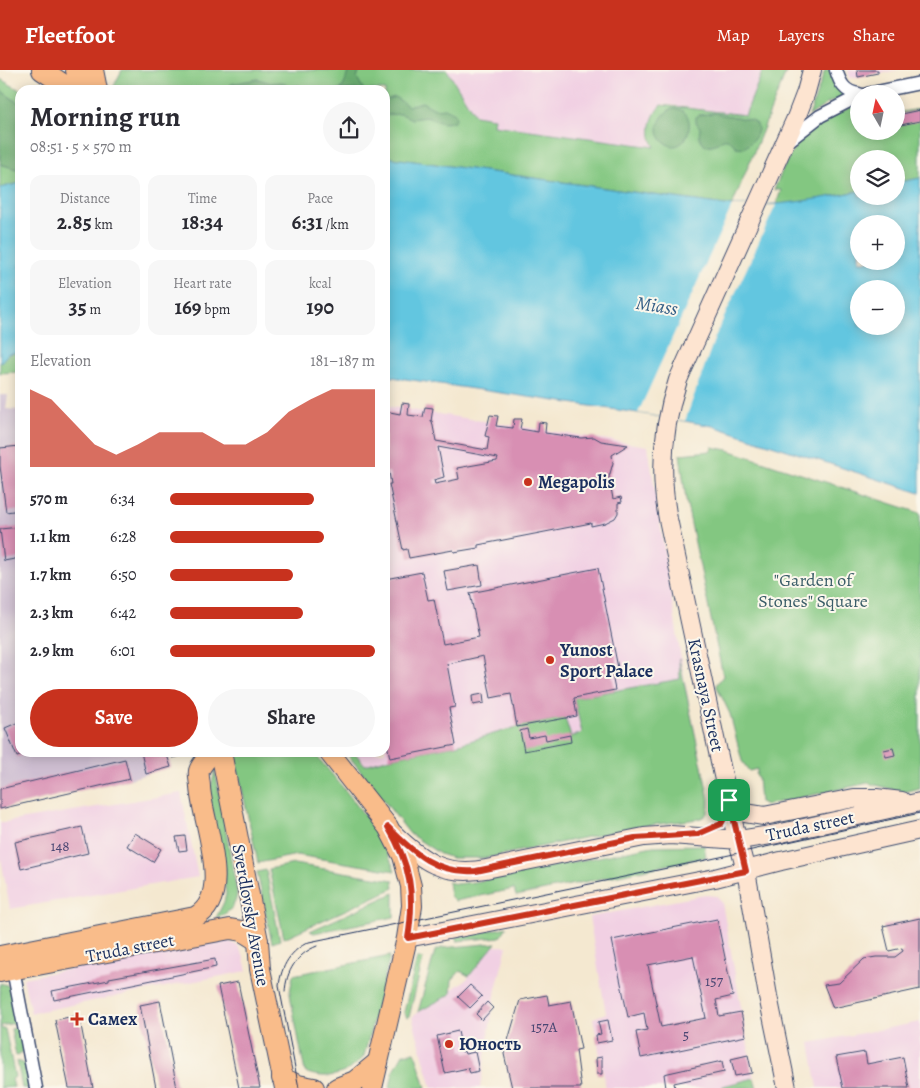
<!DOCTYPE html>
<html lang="en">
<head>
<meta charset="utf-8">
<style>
  body { margin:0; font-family:Alegreya,serif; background:#f7f7f7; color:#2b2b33; height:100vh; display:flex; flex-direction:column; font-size:19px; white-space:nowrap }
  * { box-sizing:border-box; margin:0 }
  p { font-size:16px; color:#7c7c81 }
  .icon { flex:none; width:28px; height:28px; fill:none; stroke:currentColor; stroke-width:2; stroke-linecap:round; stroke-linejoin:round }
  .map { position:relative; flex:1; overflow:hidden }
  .sheet { position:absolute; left:15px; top:15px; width:375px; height:672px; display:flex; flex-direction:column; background:#fff; border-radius:15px; box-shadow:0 2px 12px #0003 }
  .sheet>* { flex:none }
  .needle { width:32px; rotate:351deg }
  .controls { position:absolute; left:850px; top:15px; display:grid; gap:10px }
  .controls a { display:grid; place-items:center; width:55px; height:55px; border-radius:50%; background:#fff; box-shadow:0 2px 12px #0003; font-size:25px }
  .pin { position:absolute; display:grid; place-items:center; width:42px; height:42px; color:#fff; margin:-21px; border-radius:10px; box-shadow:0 2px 8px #0006 }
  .round { display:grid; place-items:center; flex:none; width:52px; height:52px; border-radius:26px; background:#f7f7f7 }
  .overview { display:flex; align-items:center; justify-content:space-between; height:85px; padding:0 15px }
  h1 { font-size:28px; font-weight:700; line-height:38px }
  .stats { display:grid; grid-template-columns:repeat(3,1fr); gap:8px; height:85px; padding:5px 15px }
  .stats div { display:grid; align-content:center; border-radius:12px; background:#f7f7f7; text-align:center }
  .stats b { font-size:21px; font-weight:700 }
  .stats small { font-size:14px; font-weight:400 }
  .stats p { font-size:14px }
  .chart { height:140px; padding:10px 15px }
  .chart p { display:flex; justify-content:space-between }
  .chart svg { width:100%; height:90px; margin-top:5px; fill:#c8321e; opacity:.7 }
  .button { display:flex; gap:10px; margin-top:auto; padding:10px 15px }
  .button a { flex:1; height:58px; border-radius:30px; background:#c8321e; color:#fff; font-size:20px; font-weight:700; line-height:58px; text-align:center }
  .button a+a { background:#f7f7f7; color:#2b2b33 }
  ul { padding:0 15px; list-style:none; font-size:16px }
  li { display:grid; grid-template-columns:80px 60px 1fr; align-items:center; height:38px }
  li i { height:12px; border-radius:6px; background:#c8321e }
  header { display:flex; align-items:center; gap:30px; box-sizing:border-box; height:70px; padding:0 25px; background:#c8321e; color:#fff }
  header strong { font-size:24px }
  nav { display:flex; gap:28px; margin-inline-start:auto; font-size:18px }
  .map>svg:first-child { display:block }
  .built { fill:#f1d0e3 }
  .industrial { fill:#cebed1 }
  .green { fill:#83c781; stroke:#4f7b70 }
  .forest { fill:#6aac6f; stroke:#426e66 }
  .water { fill:#62c6e0; stroke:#3e7a9f; fill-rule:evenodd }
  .pier { fill:#f4e8d0 }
  .building { fill:#d88fb3; fill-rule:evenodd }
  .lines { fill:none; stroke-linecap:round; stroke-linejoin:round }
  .street-casing { stroke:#3c4b6f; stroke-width:15 }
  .secondary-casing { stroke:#3c4b6f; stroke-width:20 }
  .primary-casing { stroke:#3c4b6f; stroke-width:22 }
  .street { stroke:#fff; stroke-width:12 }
  .secondary { stroke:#fde4d0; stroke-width:18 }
  .primary { stroke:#f9bc8a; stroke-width:20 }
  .tram { stroke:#1b2f5e; stroke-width:1 }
  .route-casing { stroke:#fff; stroke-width:10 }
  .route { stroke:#c8321e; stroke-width:6 }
  .poi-dot { fill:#c8321e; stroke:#fbf7ec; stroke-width:2 }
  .labels { text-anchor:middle; stroke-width:4; stroke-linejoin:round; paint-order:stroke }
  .number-label { font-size:15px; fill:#4a4773 }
  .poi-label { font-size:18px; font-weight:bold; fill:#1b2f5e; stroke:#fbf7ec; text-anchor:start }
  .park-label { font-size:18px; fill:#3a5d68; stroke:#fbf7ec }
  .street-label { font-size:18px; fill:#1b2f5e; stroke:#fbf7ec }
  .water-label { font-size:19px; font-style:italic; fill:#305c85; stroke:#fbf7ec }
</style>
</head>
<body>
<header>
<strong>Fleetfoot</strong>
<nav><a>Map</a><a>Layers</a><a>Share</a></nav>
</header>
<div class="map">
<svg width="920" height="1018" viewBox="0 0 920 1018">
  <rect width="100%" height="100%" fill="#fbf7ec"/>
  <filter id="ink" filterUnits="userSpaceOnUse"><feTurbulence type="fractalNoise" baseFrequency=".02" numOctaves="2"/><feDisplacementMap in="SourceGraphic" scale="10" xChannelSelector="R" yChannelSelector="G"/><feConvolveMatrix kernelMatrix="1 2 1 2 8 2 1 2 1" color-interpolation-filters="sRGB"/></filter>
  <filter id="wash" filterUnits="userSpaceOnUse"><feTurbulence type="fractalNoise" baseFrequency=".0096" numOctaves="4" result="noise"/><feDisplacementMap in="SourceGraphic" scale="20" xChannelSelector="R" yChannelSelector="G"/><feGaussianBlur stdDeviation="1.12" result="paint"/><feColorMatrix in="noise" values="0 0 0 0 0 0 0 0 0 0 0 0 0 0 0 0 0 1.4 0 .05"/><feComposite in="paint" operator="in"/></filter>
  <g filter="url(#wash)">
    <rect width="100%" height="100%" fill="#f4e8d0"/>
    <g class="built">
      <path d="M 447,0 L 787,0 L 768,48 L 663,34 L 650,66 L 652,73 L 656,77 L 493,55 L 494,48 L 475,45 Z"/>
      <path d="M 848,0 L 899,0 L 850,8 Z"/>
      <path d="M 385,336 L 648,376 L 684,608 L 709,728 L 709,739 L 704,747 L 636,757 L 486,788 L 452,788 L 434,781 L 410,764 L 357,698 L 345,683 L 385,682 Z"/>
      <path d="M 181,723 L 198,807 L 10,839 L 0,783 L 0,753 Z"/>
      <path d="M 705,825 L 717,826 L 722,833 L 754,1008 L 723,1016 L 723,1018 L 606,1018 L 593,948 L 606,943 L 589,847 Z"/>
      <path d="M 220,870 L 229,871 L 238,876 L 243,885 L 247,901 L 31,943 L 23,908 Z"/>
      <path d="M 493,876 L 507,876 L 496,919 L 480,1018 L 432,1018 L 412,947 L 467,909 Z"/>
      <path d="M 920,952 L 920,1018 L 818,1018 L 810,973 Z"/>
    </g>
    <path class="industrial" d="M 0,325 L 8,325 L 6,339 L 20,340 L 20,682 L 168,683 L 171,697 L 130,709 L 0,739 Z"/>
    <g class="green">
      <path d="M 122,0 L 447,0 L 475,45 L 494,48 L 493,55 L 655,77 C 647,64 650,47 661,35 L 745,45 L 763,0 L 787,0 L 732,136 L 385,87 L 385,20 L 112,20 Z"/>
      <path d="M 825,0 L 830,0 L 836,16 L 847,26 L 830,32 L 809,46 Z"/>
      <path d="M 0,9 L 20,20 L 20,34 L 0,20 Z"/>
      <path d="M 854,35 L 857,51 L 859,51 L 859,61 L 896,61 L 896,43 L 920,39 L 920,108 L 896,113 L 896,89 L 859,89 L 859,121 L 809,131 L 776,135 L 781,120 L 774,120 C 784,97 794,69 816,55 C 828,47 842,42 854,35 Z"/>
      <path d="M 0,94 L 20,100 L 20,113 L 0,118 Z"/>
      <path d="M 20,282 L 20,302 L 0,303 L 0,293 L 8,284 Z"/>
      <path d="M 712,377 L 728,380 L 920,443 L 920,718 L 903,722 L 868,713 L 766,735 L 760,732 L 758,707 L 755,704 L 757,704 L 757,699 L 749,701 L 742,691 L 730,644 L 716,615 L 723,606 L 686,430 L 680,384 L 711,381 Z"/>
      <path d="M 679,589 L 709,729 C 709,740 709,746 698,749 L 636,757 L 486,788 L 452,788 L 440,784 L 410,764 L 348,685 L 351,683 L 355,683 L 365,695 L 390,688 L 456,675 L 517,657 L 565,648 L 571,667 L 582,663 L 574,628 L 680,609 Z"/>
      <path d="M 239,683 L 314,683 C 345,720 377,755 395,801 L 297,785 L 258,793 L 236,691 Z"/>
      <path d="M 215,700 L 237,823 C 236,836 228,844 216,848 L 224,832 L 226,824 L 221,790 L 209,725 Z"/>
      <path d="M 847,735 L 859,737 L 782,754 L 781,749 Z"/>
      <path d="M 704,775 L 706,787 L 516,826 L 514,819 L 455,831 L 450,826 L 448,812 L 456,814 L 474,812 L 653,776 Z"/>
      <path d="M 294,794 L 393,810 L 394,818 L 284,868 L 269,799 Z"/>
      <path d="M 266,800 L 280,870 L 272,873 L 257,802 Z"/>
      <path d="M 394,823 L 394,847 L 314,863 L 310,861 Z"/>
      <path d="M 507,857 L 500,867 L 457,871 L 456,867 Z"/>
      <path d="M 496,873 L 469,906 L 460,901 L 452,910 L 451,924 L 418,942 L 435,881 L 442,878 Z"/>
      <path d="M 390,886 L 364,986 C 349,1005 327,1011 305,1002 L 291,930 L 290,922 L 293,905 Z"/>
      <path d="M 417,888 L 423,889 L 409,947 L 407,948 L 404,942 Z"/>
      <path d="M 0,913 L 7,915 L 10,918 L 18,952 L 1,956 L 2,959 L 5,959 L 15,1007 L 12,1009 L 14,1017 L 0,1018 Z"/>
      <path d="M 19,957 L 24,981 L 16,986 L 11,959 Z"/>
      <path d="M 415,982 L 426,1018 L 390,1018 L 393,1002 L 403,984 Z"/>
      <path d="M 17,991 L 25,994 L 30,1018 L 22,1018 Z"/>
      <path d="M 754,1008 L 757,1018 L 723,1018 L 723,1016 Z"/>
    </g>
    <g class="forest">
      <path d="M 350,0 L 360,0 L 357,8 L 364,20 L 340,20 C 348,12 344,7 350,0 Z"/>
      <path d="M 258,9 L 271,13 L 282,12 L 290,17 L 299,15 L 306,20 L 230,19 L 231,14 Z"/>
      <path d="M 0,20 L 20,34 L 20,100 L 0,94 Z"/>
      <path d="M 395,27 L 408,36 L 422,32 L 435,39 L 445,38 L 455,43 L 456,49 L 454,52 L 442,53 L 426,47 L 412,49 L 401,44 L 385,45 L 385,30 Z"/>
      <path d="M 671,39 C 703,35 688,91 664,72 C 652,62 660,45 671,39 Z"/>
      <path d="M 714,43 L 751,50 L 757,54 C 761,64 752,72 744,78 L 736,77 C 720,58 724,78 705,75 L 699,67 L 700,58 L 696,52 L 696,47 L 699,45 Z"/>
    </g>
    <g class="water">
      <path d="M 385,87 L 732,136 C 776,136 816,130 859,121 L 859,126 L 896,126 L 896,113 L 920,108 L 920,423 L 713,356 L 638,343 L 385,306 ZM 859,154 L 896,154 L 896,191 L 859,191 ZM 859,219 L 896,219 L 896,256 L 859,256 Z"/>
      <path d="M 20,113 L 20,282 L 8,284 L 0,293 L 0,118 Z"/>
    </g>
    <path class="pier" d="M 776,135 L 715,267 L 685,351 L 638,343 L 732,136 Z"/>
    <g id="blocks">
      <g class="building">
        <path d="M 857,0 L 878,0 L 878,3 L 858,7 Z"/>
        <path d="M 920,40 L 920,51 L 896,56 L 896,45 Z"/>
        <path d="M 402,333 L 409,334 L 408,345 L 423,347 L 425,337 L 433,338 L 431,351 L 432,351 L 436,371 L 487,380 L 489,367 L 485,366 L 490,345 L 498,346 L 496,356 L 513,358 L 514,349 L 522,349 L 520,359 L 538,362 L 539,352 L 546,353 L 545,363 L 581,368 L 594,367 L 601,371 L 628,375 L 612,385 L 613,393 L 609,407 L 613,429 L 621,427 L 622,432 L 618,433 L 618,443 L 615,448 L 605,453 L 591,456 L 591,453 L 478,475 L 478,478 L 454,482 L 453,480 L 409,488 L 407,479 L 403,480 L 389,414 L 391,414 L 389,402 L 385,403 L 385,341 L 400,344 ZM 438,377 L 498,388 L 497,391 L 457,398 L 459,409 L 435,414 L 434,410 L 444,407 Z"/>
        <path d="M 20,376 L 20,440 L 6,442 L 0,396 L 0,378 Z"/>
        <path d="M 20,457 L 20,488 L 4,491 L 0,459 Z"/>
        <path d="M 479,495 L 482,515 L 448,521 L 444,501 Z"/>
        <path d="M 598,498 L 619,603 L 612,605 L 615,620 L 574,628 L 577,646 L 517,657 L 511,624 L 491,628 L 483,586 L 447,594 L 455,637 L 449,638 L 456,675 L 390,688 L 385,665 L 385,509 L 422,502 L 428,530 L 434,529 L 443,574 L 479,567 L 470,523 Z"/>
        <path d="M 20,574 L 20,586 L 16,575 Z"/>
        <path d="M 483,624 L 484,633 L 473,635 L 472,626 Z"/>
        <path d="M 19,652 L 20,682 L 27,683 L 17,687 L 5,658 Z"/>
        <path d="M 527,659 L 529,668 L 545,665 L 546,670 L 570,665 L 571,672 L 524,681 L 520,661 Z"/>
        <path d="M 893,678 L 895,685 L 886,687 L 884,680 Z"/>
        <path d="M 141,682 L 166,682 L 171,697 L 146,704 Z"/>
        <path d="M 172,682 L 188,682 L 189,684 L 173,688 Z"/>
        <path d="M 125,689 L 130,709 L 0,739 L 0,719 Z"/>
        <path d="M 82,757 L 88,783 L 21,799 L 15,772 Z"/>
        <path d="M 135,763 L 161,779 L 153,792 L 127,776 Z"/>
        <path d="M 185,766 L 187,780 L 179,781 L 176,767 Z"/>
        <path d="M 920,848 L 920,919 L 833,938 L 824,915 L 839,913 L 864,889 L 876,887 L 895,887 L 903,881 L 902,878 L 889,881 L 883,856 Z"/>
        <path d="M 717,849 L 733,926 L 716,930 L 719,946 L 741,942 L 746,966 L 641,988 L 636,962 L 647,960 L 644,943 L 628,947 L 612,870 ZM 693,886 L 706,948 L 661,957 L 648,895 Z"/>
        <path d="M 215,889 L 216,897 L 54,930 L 52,921 L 109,910 L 109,908 Z"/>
        <path d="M 238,912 L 260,1018 L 239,1018 L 218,916 Z"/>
        <path d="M 470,915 L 482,926 L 470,938 L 458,927 Z"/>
        <path d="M 547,925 L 549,935 L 571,931 L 581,979 L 576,980 L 581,1018 L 512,1018 L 504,984 L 520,930 Z"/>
        <path d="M 160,931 L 177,1018 L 156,1018 L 140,935 Z"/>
        <path d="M 487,932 L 493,938 L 482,950 L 476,944 Z"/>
        <path d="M 79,945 L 93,1018 L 69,1018 L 55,950 Z"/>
        <path d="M 608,950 L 612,970 L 597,973 L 596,965 L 601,964 L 598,952 Z"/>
        <path d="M 458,961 L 462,982 L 464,981 L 465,984 L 475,982 L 479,1001 L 470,1003 L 468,998 L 445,1003 L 437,966 Z"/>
        <path d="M 865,982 L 867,994 L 903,987 L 909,1018 L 843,1018 L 836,987 Z"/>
        <path d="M 748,985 L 752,1003 L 735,1006 L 731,989 Z"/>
        <path d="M 602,987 L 602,1004 L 597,1004 L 596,988 Z"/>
        <path d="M 722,991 L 724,1002 L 674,1013 L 675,1018 L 666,1018 L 664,1004 Z"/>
      </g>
    </g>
  </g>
  <g filter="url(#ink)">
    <use href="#blocks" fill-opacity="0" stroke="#3c4b6f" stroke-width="1"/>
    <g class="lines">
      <g class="street-casing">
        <g id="street">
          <path d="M 836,0 C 840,13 844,22 859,24"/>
          <path d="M 867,24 L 920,13"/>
          <path d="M 787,72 L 820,46 L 859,26"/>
          <path d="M 12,894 L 36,1018"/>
        </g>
      </g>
      <g class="secondary-casing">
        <g id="secondary">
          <path d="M 729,730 L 745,743 L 764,746 L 854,728 L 876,728 L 902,731"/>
          <path d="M 393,763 C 422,791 444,807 486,799 L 644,767 L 671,765 L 739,770 L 777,764 L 920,732"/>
          <path d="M 407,868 L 715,808 L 781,791 L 920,760"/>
          <path d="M 787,1018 L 768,926 L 746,801 L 733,752 L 668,449 C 659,402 663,355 678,310 L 796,48 L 806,22 L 812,0"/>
        </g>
      </g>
      <g class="primary-casing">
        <g id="primary">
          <path d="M 42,0 L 60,12 L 68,20"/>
          <path d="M 76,0 L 80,20"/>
          <path d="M 93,0 L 97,20"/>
          <path d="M 221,682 L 258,871 L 260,899 L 285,1018"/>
          <path d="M 329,682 L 388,757 L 403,786 L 411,816 L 412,836 L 407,868 L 372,1018"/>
          <path d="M 0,886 L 195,847 C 235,826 202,752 200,717 C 200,712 198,706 199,701 C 201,694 208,688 212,682"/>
          <path d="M 0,902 L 230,859 L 242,861 L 258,871"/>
          <path d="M 282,1008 L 298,1015 L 314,1018"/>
          <path d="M 337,1018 L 355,1011 L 378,992"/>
        </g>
      </g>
      <use href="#street" class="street"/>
      <use href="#secondary" class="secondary"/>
      <use href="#primary" class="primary"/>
      <g class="tram">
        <path d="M 285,922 C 286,901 297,884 317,876"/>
        <path d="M 299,1018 L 279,916 C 281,896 291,880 309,872 L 711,789 L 920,743"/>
      </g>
    </g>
  </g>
  <g class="lines" filter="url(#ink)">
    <g class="route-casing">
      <path id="route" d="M 729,730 L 746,801 L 408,868 C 415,825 411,795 388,757 C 415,784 436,804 476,801 L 635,768 L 698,764 L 721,754 L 727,743 Z"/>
    </g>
    <use href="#route" class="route"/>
  </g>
  <g class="poi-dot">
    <circle cx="528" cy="412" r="5"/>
    <circle cx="550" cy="590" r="5"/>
    <path d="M74.5 941.5h5v5h5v5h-5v5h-5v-5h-5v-5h5z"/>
    <circle cx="449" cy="974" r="5"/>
  </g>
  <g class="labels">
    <g class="number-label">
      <text x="60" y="781">148</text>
      <text x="714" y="916">157</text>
      <text x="544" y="962">157А</text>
      <text x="686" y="970">5</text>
    </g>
    <g class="poi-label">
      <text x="538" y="418">Megapolis</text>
      <text x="560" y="586">Yunost<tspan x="560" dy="21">Sport Palace</tspan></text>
      <text x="88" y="955">Самех</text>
      <text x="459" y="980">Юность</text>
    </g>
    <g class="park-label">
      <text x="813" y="516">"Garden of<tspan x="813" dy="21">Stones" Square</tspan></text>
    </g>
    <g class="street-label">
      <text transform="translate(706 625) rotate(78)" y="6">Krasnaya Street</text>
      <text transform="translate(810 756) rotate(-12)" y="6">Truda street</text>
      <text transform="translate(251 845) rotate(80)" y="6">Sverdlovsky Avenue</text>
      <text transform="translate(130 878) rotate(-11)" y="6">Truda street</text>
    </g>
    <g class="water-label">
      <text transform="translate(657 235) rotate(9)" y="7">Miass</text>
    </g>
  </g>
</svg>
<div class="controls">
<a><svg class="needle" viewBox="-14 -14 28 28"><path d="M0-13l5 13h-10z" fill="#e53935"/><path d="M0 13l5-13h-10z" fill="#7c7c81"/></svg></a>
<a><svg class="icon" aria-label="layers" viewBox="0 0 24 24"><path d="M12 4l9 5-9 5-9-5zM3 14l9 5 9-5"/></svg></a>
<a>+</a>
<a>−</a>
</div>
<div class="pin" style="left:729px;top:730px;background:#1e9e55"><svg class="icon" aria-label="arrive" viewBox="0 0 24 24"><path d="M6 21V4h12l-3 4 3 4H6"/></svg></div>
<section class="sheet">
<div class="overview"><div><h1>Morning run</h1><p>08:51 · 5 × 570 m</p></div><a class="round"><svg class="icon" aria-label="share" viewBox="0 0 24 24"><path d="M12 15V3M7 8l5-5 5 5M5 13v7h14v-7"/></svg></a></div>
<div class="stats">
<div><p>Distance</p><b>2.85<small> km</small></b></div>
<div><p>Time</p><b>18:34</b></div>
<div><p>Pace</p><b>6:31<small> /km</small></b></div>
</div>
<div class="stats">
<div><p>Elevation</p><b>35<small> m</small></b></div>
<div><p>Heart rate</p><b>169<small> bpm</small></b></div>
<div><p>kcal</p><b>190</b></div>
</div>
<div class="chart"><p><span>Elevation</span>181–187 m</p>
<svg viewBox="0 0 160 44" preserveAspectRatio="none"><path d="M0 44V6L10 11L20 22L30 33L40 38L50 33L60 27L70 27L80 27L90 33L100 33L110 27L120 17L130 11L140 6L150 6L160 6V44z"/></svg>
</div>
<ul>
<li><b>570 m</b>6:34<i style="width:70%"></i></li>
<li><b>1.1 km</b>6:28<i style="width:75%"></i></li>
<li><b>1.7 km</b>6:50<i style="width:60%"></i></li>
<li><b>2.3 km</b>6:42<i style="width:65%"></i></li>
<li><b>2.9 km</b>6:01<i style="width:100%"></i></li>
</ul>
<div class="button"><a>Save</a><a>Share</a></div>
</section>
</div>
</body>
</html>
